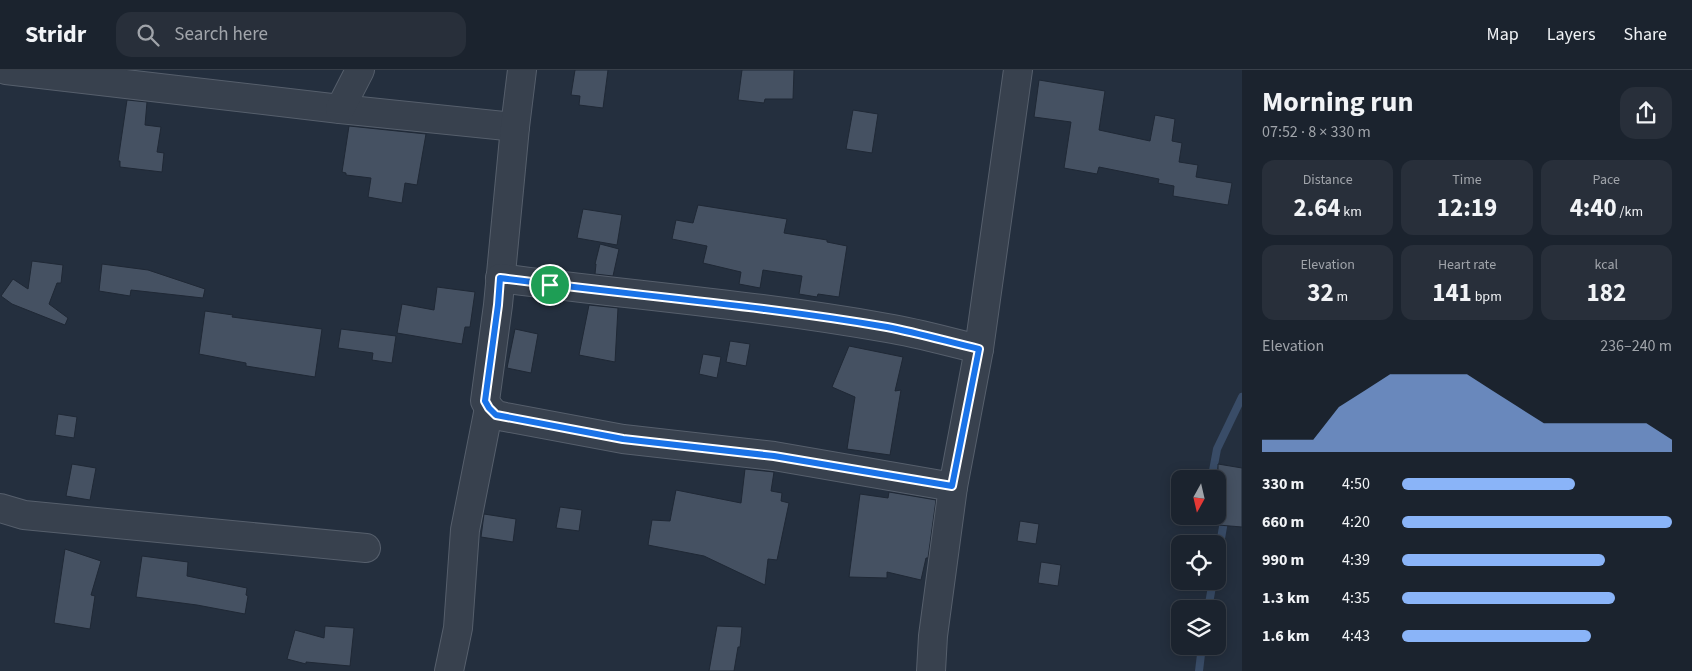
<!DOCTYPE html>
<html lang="en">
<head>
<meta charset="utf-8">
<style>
  body { margin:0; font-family:"Source Sans 3",sans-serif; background:#282f3a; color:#f1f3f6; height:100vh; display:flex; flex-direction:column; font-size:19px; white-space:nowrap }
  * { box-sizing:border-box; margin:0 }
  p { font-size:16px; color:#a0a4aa }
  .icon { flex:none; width:28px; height:28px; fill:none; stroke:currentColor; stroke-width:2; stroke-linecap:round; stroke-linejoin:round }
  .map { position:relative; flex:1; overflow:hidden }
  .side { display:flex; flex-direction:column; background:#1b232e; width:450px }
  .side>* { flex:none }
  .needle { width:32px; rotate:188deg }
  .tools { position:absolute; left:1171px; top:400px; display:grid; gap:10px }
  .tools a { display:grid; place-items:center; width:55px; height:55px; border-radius:10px; background:#1b232e; box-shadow:0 2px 12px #0003,0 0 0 1px #39404a; font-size:25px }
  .pin { position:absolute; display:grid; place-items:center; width:42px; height:42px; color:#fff; margin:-21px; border:2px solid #fff; border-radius:50%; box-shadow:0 1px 5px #0007 }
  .round { display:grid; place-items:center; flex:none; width:52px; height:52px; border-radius:15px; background:#282f3a }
  .overview { display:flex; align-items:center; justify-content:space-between; height:85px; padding:0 20px }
  h1 { font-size:28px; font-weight:700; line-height:38px }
  .figures { display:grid; grid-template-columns:repeat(3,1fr); gap:8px; height:85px; padding:5px 20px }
  .figures div { display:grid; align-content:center; border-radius:12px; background:#282f3a; text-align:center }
  .figures b { font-size:25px; font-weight:700 }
  .figures small { font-size:14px; font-weight:400 }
  .figures p { font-size:14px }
  .chart { height:140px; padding:10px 20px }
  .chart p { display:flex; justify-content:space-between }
  .chart svg { width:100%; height:90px; margin-top:5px; fill:#8ab4f8; opacity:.7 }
  ul { padding:0 20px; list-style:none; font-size:16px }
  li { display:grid; grid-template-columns:80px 60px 1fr; align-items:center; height:38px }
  li i { height:12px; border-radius:6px; background:#8ab4f8 }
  header { display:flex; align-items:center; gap:30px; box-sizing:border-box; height:70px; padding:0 25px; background:#1b232e; border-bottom:1px solid #39404a }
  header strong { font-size:24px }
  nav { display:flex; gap:28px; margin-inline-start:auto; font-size:18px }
  .search { width:350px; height:45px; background:#282f3a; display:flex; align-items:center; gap:12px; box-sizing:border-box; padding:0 18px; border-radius:15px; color:#a0a4aa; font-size:19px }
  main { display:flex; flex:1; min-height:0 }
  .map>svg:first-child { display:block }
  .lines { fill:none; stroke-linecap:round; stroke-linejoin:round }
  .stream { stroke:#394c67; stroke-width:8 }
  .building { fill:#455162; stroke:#1f2835 }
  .minor-casing { stroke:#565f6c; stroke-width:30 }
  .minor { stroke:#38414e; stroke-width:28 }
  .route-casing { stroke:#fff; stroke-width:10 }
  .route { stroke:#1a73e8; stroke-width:6 }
</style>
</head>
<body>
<header>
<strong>Stridr</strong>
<div class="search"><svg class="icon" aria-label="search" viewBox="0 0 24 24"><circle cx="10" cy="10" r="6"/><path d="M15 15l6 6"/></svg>Search here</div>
<nav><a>Map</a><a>Layers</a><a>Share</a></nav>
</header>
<main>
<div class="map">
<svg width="1242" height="601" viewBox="0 0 1242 601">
  <rect width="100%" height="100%" fill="#242f3e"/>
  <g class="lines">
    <g class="stream">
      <path d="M 1213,409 L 1212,406 L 1217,379 L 1242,327"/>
      <path d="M 1218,427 L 1224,451 L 1218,486"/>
      <path d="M 1208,539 L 1213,511"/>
      <path d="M 1199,601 L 1202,576"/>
    </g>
  </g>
  <g class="building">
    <path d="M 575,0 L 608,0 L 603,38 L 579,35 L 580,26 L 571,25 Z"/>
    <path d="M 742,0 L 794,0 L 793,29 L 765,29 L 764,33 L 738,30 Z"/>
    <path d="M 1039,10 L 1105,21 L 1099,60 L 1150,71 L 1155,45 L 1175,49 L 1172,71 L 1182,73 L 1179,92 L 1198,95 L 1196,107 L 1232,113 L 1228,135 L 1173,126 L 1174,116 L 1158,113 L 1159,109 L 1099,97 L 1097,104 L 1064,98 L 1071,52 L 1034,47 Z"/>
    <path d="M 127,30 L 147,32 L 145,55 L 161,57 L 157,82 L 164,83 L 162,102 L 120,97 L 120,91 L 118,91 Z"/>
    <path d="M 853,40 L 878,44 L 872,83 L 846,79 Z"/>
    <path d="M 349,56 L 426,64 L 417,115 L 405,113 L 402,133 L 368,127 L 371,108 L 346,105 L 346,103 L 342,102 Z"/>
    <path d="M 698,135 L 787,149 L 784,163 L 827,170 L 827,172 L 847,176 L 839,227 L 818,224 L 817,227 L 799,224 L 802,206 L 763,200 L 760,218 L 739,214 L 741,202 L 703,193 L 707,176 L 672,169 L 676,150 L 693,153 Z"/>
    <path d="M 583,139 L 622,145 L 617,175 L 577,168 Z"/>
    <path d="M 600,174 L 619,179 L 613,206 L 595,204 L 596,194 L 595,194 Z"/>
    <path d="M 32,191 L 63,195 L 61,213 L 57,213 L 49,234 L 68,248 L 65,255 L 12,234 L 1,226 L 13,209 L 28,219 Z"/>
    <path d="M 102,194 L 148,200 L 205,219 L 203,228 L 131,220 L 130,226 L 99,221 Z"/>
    <path d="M 437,217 L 475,222 L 470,257 L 465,257 L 462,274 L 397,263 L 402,234 L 434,240 Z"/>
    <path d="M 589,235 L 618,238 L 615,292 L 579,285 Z"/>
    <path d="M 205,241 L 233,245 L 232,247 L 322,259 L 315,307 L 246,296 L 246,293 L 199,284 Z"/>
    <path d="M 341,259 L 396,266 L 392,293 L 372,290 L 373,283 L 338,278 Z"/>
    <path d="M 515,259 L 538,264 L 531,303 L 507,298 Z"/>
    <path d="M 730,271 L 750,274 L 746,296 L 726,292 Z"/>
    <path d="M 849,276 L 903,287 L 895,321 L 901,320 L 890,385 L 847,379 L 855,327 L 832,317 Z"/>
    <path d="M 703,284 L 721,287 L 717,308 L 699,304 Z"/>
    <path d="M 58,344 L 77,347 L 74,368 L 55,365 Z"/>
    <path d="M 72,394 L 96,398 L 90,430 L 66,426 Z"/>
    <path d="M 1218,394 L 1242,398 L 1242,457 L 1218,455 Z"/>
    <path d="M 745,399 L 774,402 L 771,421 L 782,423 L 781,431 L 789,433 L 777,490 L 768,489 L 765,515 L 704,486 L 648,475 L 652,450 L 670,451 L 676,420 L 741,433 Z"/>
    <path d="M 889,422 L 936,430 L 928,488 L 926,488 L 921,510 L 887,502 L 887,508 L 849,507 L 860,424 L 888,428 Z"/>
    <path d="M 560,437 L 582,440 L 579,461 L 556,458 Z"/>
    <path d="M 484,444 L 516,449 L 513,472 L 481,467 Z"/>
    <path d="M 1020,451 L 1039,454 L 1036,474 L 1017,471 Z"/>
    <path d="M 65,479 L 101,491 L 91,525 L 95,526 L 90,559 L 54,553 Z"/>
    <path d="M 142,486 L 188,492 L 187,506 L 247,518 L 246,525 L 248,526 L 245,544 L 197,535 L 136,527 Z"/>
    <path d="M 1041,492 L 1061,495 L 1058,516 L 1038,513 Z"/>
    <path d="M 325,556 L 354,558 L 350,596 L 306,592 L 306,594 L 287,589 L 295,560 L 324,568 Z"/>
    <path d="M 717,556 L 742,557 L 740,577 L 738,577 L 734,601 L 709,601 Z"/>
  </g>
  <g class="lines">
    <g class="minor-casing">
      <g id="minor">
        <path d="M 6,0 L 340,39 L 515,57"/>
        <path d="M 522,0 L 515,57 L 498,235 L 485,331 L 489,338 L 496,345 L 505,347 L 623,369 L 774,386 L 953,417"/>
        <path d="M 340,39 L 360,0"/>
        <path d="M 500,208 C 629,225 759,235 887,258 C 918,263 949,272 979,279"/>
        <path d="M 0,438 L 24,445 L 366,478"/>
        <path d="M 449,601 L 458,558 L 465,460 L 489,338"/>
        <path d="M 931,601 L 933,566 L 953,417 L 979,279 L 1018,0"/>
      </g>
    </g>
    <use href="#minor" class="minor"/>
  </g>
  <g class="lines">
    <g class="route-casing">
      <path id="route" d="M 500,208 C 629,225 759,235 887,257 C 918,263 949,272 979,279 L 952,416 L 774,386 L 623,369 L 496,345 L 489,338 L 485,331 L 498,235 Z"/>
    </g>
    <use href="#route" class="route"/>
  </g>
</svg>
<div class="tools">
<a><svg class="needle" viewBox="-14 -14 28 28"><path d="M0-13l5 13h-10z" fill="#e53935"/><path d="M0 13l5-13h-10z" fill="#a0a4aa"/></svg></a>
<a><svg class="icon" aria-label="locate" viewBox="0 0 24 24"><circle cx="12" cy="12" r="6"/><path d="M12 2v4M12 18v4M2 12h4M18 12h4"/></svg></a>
<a><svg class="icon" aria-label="layers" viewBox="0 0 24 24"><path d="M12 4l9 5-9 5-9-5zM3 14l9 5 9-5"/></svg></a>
</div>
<div class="pin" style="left:550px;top:215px;background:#1e9e55"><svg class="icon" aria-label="arrive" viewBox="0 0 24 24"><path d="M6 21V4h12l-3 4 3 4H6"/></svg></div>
</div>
<section class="side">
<div class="overview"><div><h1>Morning run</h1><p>07:52 · 8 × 330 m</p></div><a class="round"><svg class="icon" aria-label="share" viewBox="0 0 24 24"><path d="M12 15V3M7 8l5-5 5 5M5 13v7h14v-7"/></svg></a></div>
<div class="figures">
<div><p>Distance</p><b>2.64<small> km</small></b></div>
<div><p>Time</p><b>12:19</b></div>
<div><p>Pace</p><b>4:40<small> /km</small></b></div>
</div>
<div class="figures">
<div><p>Elevation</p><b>32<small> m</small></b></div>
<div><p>Heart rate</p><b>141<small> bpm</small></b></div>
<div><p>kcal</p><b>182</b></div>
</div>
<div class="chart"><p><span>Elevation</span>236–240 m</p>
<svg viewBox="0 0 160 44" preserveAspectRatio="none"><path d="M0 44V38L10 38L20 38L30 22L40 14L50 6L60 6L70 6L80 6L90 14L100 22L110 30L120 30L130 30L140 30L150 30L160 38V44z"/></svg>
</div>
<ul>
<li><b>330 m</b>4:50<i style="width:64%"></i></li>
<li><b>660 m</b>4:20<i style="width:100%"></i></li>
<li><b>990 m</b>4:39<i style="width:75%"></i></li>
<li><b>1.3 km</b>4:35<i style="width:79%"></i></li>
<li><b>1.6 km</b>4:43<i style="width:70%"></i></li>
</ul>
</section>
</main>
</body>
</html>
